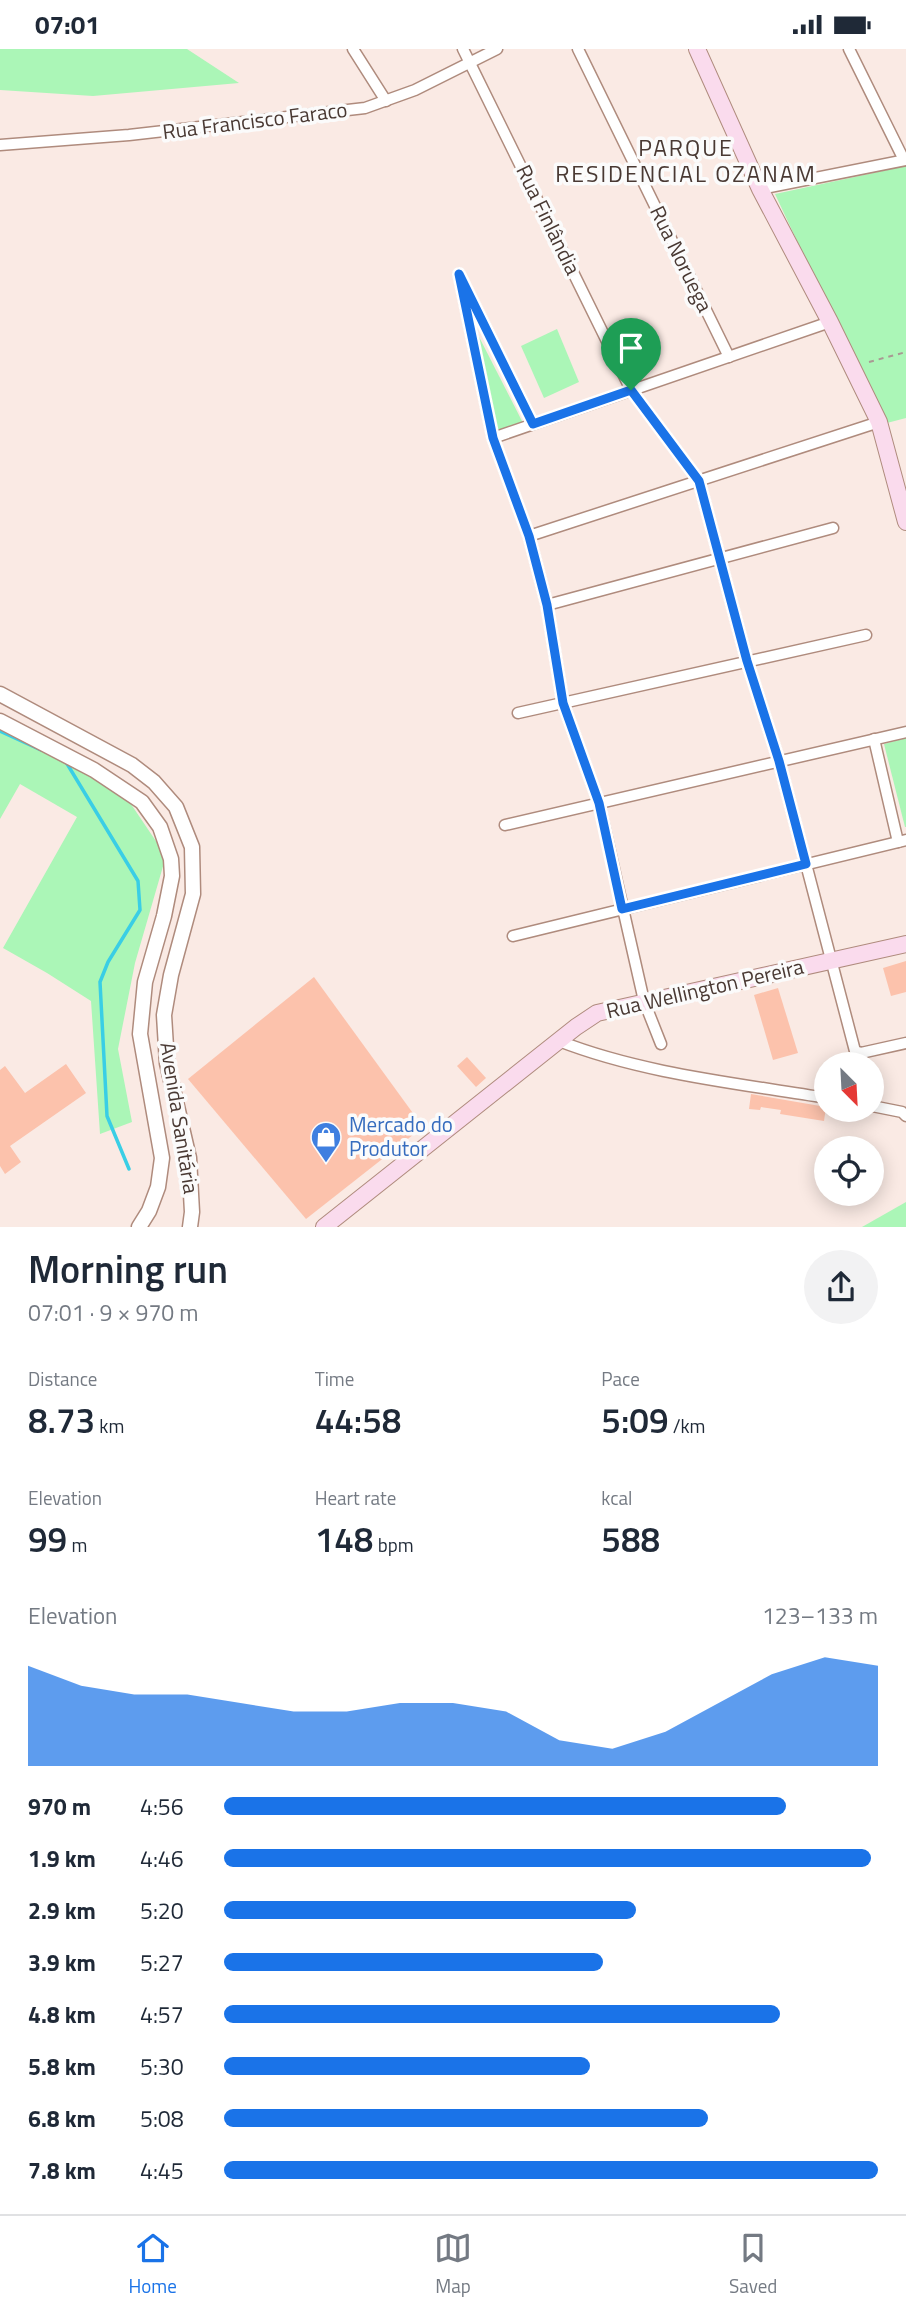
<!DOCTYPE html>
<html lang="en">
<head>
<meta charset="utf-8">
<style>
  body { margin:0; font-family:"Titillium Web",sans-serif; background:#f2f2f3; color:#1f2937; height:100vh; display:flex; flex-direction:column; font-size:26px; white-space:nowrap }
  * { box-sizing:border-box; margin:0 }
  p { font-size:23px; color:#747a83 }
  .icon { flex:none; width:38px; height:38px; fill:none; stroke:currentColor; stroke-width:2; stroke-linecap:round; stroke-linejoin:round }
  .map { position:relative; height:1178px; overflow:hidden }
  .panel { display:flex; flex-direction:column; background:#fff; flex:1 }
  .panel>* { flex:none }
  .needle { width:46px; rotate:156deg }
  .tools { position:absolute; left:814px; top:1003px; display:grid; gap:14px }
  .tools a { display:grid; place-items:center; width:70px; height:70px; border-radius:50%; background:#fff; box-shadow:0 4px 18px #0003; font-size:35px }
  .pin { position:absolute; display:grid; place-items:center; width:60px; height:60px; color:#fff; margin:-72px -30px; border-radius:50% 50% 50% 0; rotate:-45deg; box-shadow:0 0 7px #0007 }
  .pin .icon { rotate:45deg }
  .round { display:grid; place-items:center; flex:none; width:74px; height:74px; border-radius:37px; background:#f2f2f3 }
  .overview { display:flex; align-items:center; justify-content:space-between; height:119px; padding:0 28px }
  h1 { font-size:38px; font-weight:600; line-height:52px }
  .stats { display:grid; grid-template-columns:repeat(3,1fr); gap:10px; height:119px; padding:7px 28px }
  .stats div { display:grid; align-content:center }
  .stats b { font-size:35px; font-weight:600 }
  .stats small { font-size:19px; font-weight:400 }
  .stats p { font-size:19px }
  .chart { height:196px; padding:14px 28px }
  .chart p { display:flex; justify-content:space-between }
  .chart svg { width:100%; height:126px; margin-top:7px; fill:#1a73e8; opacity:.7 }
  ul { padding:0 28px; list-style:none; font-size:23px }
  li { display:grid; grid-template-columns:112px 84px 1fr; align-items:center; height:52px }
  li i { height:18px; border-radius:9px; background:#1a73e8 }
  .status { display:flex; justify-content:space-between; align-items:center; height:49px; padding:0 35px; background:#fff; direction:ltr }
  .status svg { height:19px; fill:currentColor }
  .dock { display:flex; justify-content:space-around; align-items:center; height:98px; border-top:2px solid #e0e1e3; background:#fff; font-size:19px; color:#747a83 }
  .dock a { display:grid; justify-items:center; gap:4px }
  .dock .active { color:#1a73e8 }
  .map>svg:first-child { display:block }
  .green { fill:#abf6b7 }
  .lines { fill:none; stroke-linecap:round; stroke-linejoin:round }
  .stream { stroke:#3acee5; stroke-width:3.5 }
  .building { fill:#fcc2ac }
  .minor-casing { stroke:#af8b7d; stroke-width:13 }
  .tertiary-casing { stroke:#af8b7d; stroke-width:17 }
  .secondary-casing { stroke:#af8b7d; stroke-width:18 }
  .path { stroke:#a99993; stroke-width:2; stroke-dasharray:5 5; stroke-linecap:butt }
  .minor { stroke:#fff; stroke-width:10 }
  .tertiary { stroke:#fff; stroke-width:14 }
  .secondary { stroke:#fadbed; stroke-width:16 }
  .route-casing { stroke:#fff; stroke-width:14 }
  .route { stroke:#1a73e8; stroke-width:9 }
  .labels { text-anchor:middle; stroke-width:7; stroke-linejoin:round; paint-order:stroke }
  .street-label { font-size:21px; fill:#493933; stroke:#fbfbfb }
  .shop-label { font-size:21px; fill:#366cbe; stroke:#fbfbfb; text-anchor:start }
  .neighbourhood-label { font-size:23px; letter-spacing:2px; fill:#493933; stroke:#fbfbfb }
</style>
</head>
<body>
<div class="status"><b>07:01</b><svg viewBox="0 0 49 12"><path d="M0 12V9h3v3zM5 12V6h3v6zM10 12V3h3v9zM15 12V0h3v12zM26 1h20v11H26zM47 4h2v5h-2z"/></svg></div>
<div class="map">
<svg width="906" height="1178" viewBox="0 0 906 1178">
  <rect width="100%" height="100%" fill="#faeae4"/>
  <g class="green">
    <path d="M 0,0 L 187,0 L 239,34 L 93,47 L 0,41 Z"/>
    <path d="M 906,117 L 906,369 L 883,375 L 775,145 Z"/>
    <path d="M 474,278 L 523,374 L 498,381 Z"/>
    <path d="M 557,280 L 579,333 L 544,349 L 521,297 Z"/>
    <path d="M 0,667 L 114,730 L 166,807 L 135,914 L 118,1000 L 132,1073 L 100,1085 L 91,952 L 47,924 L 3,899 L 77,768 L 20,735 L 0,770 Z"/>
    <path d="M 906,689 L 906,778 L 905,778 L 884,695 Z"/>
    <path d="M 906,1153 L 906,1178 L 862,1178 Z"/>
  </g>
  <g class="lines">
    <g class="stream">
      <path d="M 0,682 L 41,701"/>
      <path d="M 66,713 L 138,832 L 140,861 L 108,913 L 100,933 L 107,1067 L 129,1120"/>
    </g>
  </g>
  <g class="building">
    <path d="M 906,912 L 906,943 L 891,947 L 883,919 Z"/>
    <path d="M 314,928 L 423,1078 L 306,1170 L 188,1030 Z"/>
    <path d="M 778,939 L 798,1004 L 773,1011 L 754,946 Z"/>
    <path d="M 467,1008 L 486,1029 L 476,1038 L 457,1017 Z"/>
    <path d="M 66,1015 L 86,1044 L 10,1097 L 21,1113 L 5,1125 L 0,1117 L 0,1021 L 5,1017 L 25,1044 Z"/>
    <path d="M 751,1045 L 826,1058 L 824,1072 L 780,1065 L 781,1061 L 761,1058 L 760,1061 L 749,1060 Z"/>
  </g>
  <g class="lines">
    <g class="minor-casing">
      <g id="minor">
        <path d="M 353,0 L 386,52"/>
        <path d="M 463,0 L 631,341 L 699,432 L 747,612 L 779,712 L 855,1002 L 861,1004 L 906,994"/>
        <path d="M 578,0 L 729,308"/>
        <path d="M 849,0 L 904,111"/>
        <path d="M 0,96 L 129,86 L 365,59 L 415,41 L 497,0"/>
        <path d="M 760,140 L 906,111"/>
        <path d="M 459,225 L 493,389 L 529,487 L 547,556 L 563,654 L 599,754 L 644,952 L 661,995"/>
        <path d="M 465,237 L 533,375"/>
        <path d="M 493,389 L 830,273"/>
        <path d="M 529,487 L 879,373"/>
        <path d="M 547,556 L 833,479"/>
        <path d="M 518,664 L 866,586"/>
        <path d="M 874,690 L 898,793"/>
        <path d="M 505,776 L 906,683"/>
        <path d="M 513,887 L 906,791"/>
        <path d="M 559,992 C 644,1025 737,1034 826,1049"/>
        <path d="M 872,1057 L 902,1063 L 906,1067"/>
      </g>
    </g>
    <g class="tertiary-casing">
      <g id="tertiary">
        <path d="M 0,645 L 132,716 L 154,733 L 176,758 L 192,798 L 193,845 L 171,926 L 164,966 L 167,1014 L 189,1109 L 192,1163 L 190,1178"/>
        <path d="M 0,672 L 94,721 L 142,753 L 160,778 L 171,810 L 172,827 L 164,867 L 145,933 L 140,985 L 162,1109 L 158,1138 L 149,1162 L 139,1178"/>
      </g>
    </g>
    <g class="secondary-casing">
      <g id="secondary">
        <path d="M 697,0 L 760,140 L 830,273 L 879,373 L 906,473"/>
        <path d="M 324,1178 L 576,978 L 597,964 L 906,895"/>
      </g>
    </g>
    <path class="path" d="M 869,313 L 906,303"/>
    <use href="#minor" class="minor"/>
    <use href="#tertiary" class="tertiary"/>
    <use href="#secondary" class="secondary"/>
  </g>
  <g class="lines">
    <g class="route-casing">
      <path id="route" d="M 459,225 L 533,375 L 631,341 L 699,432 L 747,612 L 779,712 L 806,815 L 622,860 L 599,754 L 563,654 L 547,556 L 529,487 L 493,389 Z"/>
    </g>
    <use href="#route" class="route"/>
  </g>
  <defs>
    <g id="shop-pin" transform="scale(1.575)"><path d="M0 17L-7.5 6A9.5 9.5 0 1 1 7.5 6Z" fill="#3f7fe0" stroke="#fbfbfb"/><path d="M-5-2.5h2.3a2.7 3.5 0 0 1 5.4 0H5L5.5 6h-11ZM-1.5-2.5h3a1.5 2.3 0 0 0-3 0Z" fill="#fff"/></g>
  </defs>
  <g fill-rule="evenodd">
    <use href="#shop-pin" x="326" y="1088"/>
  </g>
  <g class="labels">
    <g class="street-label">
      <text transform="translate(255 72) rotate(-7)" y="7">Rua Francisco Faraco</text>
      <text transform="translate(548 171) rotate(64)" y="7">Rua Finlândia</text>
      <text transform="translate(681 210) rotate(64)" y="7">Rua Noruega</text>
      <text transform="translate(705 940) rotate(-13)" y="7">Rua Wellington Pereira</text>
      <text transform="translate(179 1069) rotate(81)" y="7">Avenida Sanitária</text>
    </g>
    <g class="shop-label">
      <text x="349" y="1083">Mercado do<tspan x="349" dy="24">Produtor</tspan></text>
    </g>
    <g class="neighbourhood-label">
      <text x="686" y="107">PARQUE<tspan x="686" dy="26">RESIDENCIAL OZANAM</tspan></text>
    </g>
  </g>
</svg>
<div class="tools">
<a><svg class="needle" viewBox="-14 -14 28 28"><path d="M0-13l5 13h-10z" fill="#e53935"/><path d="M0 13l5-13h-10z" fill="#747a83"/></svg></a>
<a><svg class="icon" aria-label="locate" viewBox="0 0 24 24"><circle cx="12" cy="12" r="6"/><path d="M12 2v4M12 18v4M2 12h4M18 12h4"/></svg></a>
</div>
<div class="pin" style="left:631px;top:341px;background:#1e9e55"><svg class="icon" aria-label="arrive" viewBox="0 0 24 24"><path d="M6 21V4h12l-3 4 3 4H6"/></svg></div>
</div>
<section class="panel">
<div class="overview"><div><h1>Morning run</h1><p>07:01 · 9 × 970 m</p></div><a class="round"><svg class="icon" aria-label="share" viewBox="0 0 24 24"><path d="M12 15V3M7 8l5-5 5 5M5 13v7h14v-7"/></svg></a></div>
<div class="stats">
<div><p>Distance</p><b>8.73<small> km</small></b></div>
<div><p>Time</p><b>44:58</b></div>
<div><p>Pace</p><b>5:09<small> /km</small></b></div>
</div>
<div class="stats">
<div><p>Elevation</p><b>99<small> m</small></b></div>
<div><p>Heart rate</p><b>148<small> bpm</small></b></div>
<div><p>kcal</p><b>588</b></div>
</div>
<div class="chart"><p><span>Elevation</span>123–133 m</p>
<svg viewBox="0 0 160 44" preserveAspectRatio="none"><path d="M0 44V9L10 16L20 19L30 19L40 22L50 25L60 25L70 22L80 22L90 25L100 35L110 38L120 32L130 22L140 12L150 6L160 9V44z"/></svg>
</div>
<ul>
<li><b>970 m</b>4:56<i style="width:86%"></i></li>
<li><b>1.9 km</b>4:46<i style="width:99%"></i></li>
<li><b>2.9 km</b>5:20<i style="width:63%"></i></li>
<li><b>3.9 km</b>5:27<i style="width:58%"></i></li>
<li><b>4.8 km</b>4:57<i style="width:85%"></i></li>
<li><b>5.8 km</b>5:30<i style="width:56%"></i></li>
<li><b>6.8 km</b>5:08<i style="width:74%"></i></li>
<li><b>7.8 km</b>4:45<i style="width:100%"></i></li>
</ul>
</section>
<nav class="dock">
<a class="active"><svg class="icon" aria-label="home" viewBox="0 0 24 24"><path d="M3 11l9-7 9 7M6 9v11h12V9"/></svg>Home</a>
<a><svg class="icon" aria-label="map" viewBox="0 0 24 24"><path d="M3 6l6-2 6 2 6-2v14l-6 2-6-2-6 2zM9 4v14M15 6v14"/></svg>Map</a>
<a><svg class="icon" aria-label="saved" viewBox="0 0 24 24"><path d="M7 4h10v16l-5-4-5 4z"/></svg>Saved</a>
</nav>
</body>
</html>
